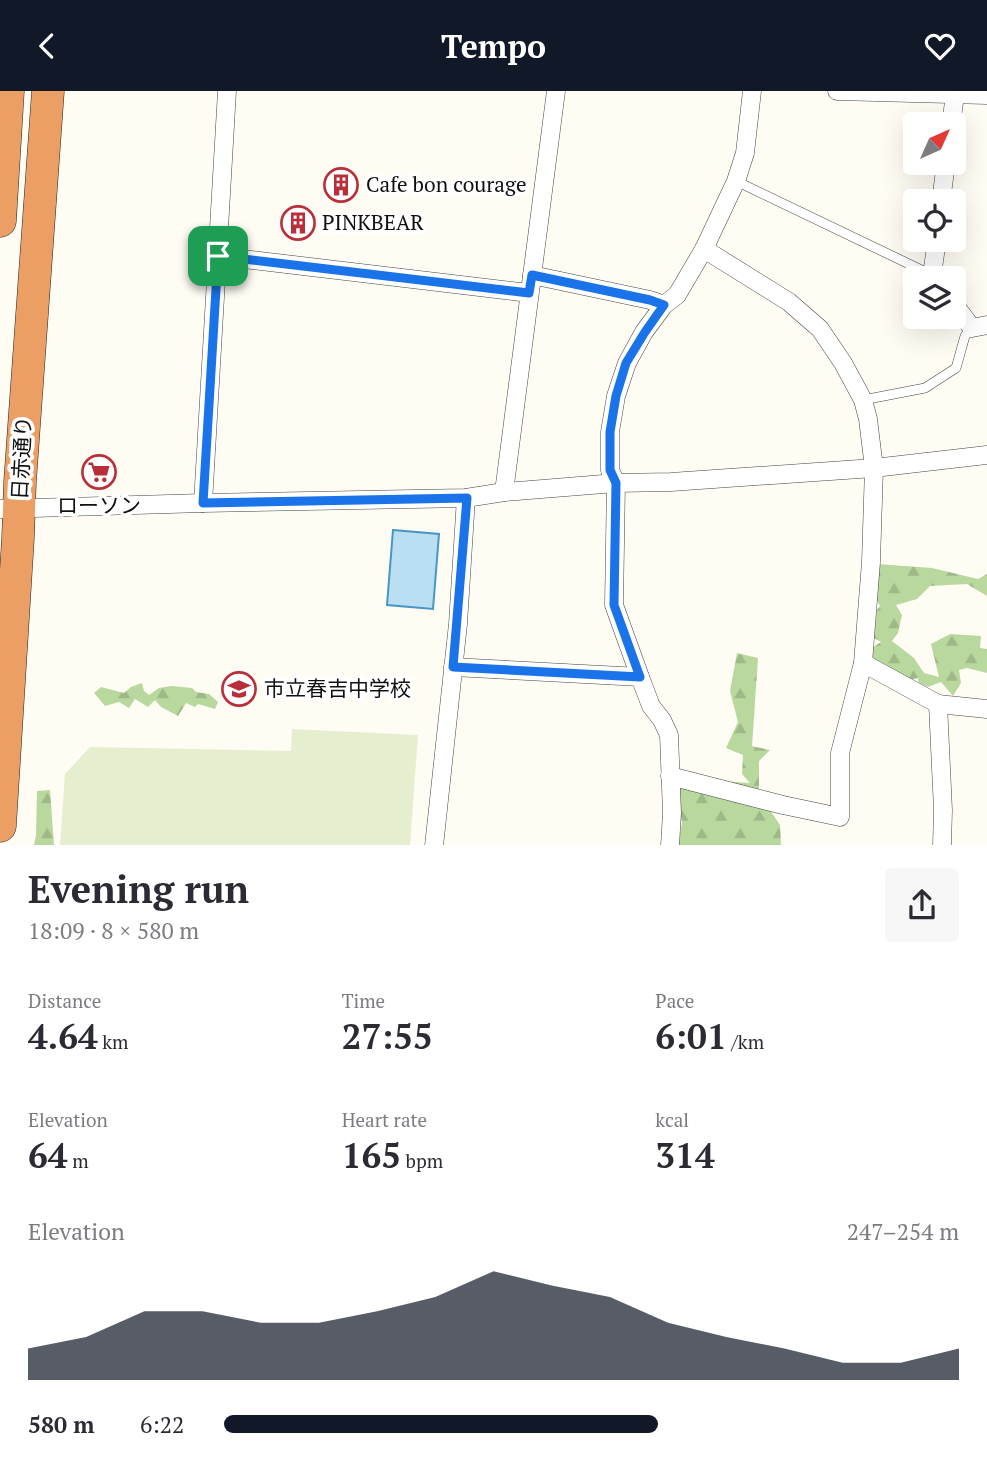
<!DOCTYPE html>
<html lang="en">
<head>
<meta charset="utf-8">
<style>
  body { margin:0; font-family:"PT Serif","Noto Sans JP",serif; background:#f7f7f7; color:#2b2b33; height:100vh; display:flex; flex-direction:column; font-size:26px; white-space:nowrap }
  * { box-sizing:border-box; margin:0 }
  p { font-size:23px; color:#7c7c81 }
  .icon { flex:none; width:38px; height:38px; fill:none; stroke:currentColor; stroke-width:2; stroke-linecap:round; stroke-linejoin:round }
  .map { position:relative; height:754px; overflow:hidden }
  .details { display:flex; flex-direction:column; background:#fff; flex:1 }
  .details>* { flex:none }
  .needle { width:46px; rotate:45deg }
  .fabs { position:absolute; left:903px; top:21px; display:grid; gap:14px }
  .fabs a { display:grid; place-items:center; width:63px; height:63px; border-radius:7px; background:#fff; box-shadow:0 7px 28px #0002; font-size:35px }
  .pin { position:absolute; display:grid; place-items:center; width:60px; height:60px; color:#fff; margin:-30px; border-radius:14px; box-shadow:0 4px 10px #0006 }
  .round { display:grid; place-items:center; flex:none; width:74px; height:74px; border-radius:7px; background:#f7f7f7 }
  .summary { display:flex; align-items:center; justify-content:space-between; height:119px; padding:0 28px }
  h1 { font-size:38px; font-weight:700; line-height:52px }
  .metrics { display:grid; grid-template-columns:repeat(3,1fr); gap:10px; height:119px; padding:7px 28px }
  .metrics div { display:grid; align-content:center }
  .metrics b { font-size:35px; font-weight:700 }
  .metrics small { font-size:19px; font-weight:400 }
  .metrics p { font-size:19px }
  .chart { height:196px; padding:14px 28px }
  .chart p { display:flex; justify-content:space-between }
  .chart svg { width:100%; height:126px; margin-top:7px; fill:#111827; opacity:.7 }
  ul { padding:0 28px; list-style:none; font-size:23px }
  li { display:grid; grid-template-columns:112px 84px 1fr; align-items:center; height:52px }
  li i { height:18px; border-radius:9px; background:#111827 }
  header { display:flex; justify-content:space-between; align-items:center; height:91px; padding:0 28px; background:#111827; color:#fff; font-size:32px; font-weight:700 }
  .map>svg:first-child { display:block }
  .forest { fill:url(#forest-firs) }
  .pitch { fill:#e5efcf }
  .water { fill:#badff3; stroke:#4696c6; stroke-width:2 }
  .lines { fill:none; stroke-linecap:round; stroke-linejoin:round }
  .lane-casing { stroke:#434343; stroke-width:10 }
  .street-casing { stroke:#434343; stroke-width:19 }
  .highway-casing { stroke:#212121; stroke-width:33 }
  .lane { stroke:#fff; stroke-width:9 }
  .street { stroke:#fff; stroke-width:18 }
  .highway { stroke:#ec9f64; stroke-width:32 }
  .route-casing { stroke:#fff; stroke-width:14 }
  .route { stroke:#1a73e8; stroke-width:9 }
  .labels { text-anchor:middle; stroke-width:7; stroke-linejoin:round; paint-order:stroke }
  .poi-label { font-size:21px; fill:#101010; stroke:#fff; text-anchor:start }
  .street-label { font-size:21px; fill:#101010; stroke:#fff }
</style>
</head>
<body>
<header><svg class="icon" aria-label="back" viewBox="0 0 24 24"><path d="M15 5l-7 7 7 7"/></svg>Tempo<svg class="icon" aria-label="heart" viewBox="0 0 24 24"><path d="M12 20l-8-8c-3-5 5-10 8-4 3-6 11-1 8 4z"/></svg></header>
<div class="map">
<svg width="987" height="755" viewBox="0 0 987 755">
  <defs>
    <pattern id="forest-firs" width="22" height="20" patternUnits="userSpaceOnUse" patternTransform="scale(1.75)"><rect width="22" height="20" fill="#b9d89e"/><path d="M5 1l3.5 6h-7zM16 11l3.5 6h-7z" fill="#9eb887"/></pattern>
  </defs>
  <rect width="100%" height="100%" fill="#fefcf3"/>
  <g class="forest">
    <path d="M 877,473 L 932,477 L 978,488 L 987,483 L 987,505 L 967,493 L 930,495 L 917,508 L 896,514 L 902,524 L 898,542 L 892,550 L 914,567 L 924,582 L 939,586 L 931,553 L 950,543 L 981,545 L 980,557 L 987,558 L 987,582 L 967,577 L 959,579 L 961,592 L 953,605 L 941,591 L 928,596 L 919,592 L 918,587 L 900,591 L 873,574 L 872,557 L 881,551 L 874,547 L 877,519 L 880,515 L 869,496 Z"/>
    <path d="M 737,562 L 758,567 L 752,655 L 770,659 L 759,670 L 759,703 L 780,734 L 781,754 L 678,754 L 682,732 L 676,687 L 750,692 L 742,683 L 743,664 L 726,657 L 738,631 L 730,600 Z"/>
    <path d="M 142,592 L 144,600 L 149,604 L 159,597 L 171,595 L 192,597 L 196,601 L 209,603 L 218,611 L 215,618 L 198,613 L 195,616 L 186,612 L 178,625 L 161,616 L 155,609 L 148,616 L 135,608 L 129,617 L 119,611 L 105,615 L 94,602 L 101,596 L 124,602 L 131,596 Z"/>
    <path d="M 50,699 L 54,754 L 34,754 L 36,744 L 37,700 Z"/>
  </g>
  <path class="pitch" d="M 292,638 L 418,644 L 410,754 L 60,754 L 65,683 L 90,656 L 291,660 Z"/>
  <path class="water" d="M 393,439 L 439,443 L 433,518 L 387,514 Z"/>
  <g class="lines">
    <g class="lane-casing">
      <g id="lane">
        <path d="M 736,90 L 932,184"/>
        <path d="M 863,309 L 925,297 L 956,277 L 965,245 L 972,237"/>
      </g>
    </g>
    <g class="street-casing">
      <g id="street">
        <path d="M 837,0 L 987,4"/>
        <path d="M 951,33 L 955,4"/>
        <path d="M 941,110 L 946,72"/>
        <path d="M 218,165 L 529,202"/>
        <path d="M 532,184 L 650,209 L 664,214"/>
        <path d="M 935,187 L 932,184 L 937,149"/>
        <path d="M 954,213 L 972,237 L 987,234"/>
        <path d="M 504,401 L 556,0"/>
        <path d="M 203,412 L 227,0"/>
        <path d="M 0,418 L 203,412 L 466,407 L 504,401 L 616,392 L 671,391 L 874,377 L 987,364"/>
        <path d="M 863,572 L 938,613 L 987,618"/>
        <path d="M 453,576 L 640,586 L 651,615 L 662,629 L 669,644 L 672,722 L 670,755"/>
        <path d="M 640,586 L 614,514 L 616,392 L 610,379 L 610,341 L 616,305 L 627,272 L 644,241 L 664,214 L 677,204 L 704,158 L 736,90 L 745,62 L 752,0"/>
        <path d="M 938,613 L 943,719 L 942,755"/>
        <path d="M 670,685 L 783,714 L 840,726 L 840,662 L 863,572 L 871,471 L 874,377 L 868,328 L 863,309 L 843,272 L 820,238 L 789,211 L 704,158"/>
        <path d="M 434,755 L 458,533 L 466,407"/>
      </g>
    </g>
    <g class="highway-casing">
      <g id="highway">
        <path d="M 0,130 L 8,0"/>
        <path d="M 0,735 L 18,447 L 20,391 L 48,0"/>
      </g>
    </g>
    <use href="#lane" class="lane"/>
    <use href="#street" class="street"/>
    <use href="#highway" class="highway"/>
  </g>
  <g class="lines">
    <g class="route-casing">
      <path id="route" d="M 218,165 L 529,202 L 532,184 L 650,209 L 664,214 L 645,241 L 626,272 L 616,305 L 610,341 L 610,379 L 616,392 L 614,514 L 640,586 L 453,576 L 467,407 L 203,412 Z"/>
    </g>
    <use href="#route" class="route"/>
  </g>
  <defs>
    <g id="building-ring" transform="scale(1.75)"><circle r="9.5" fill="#fff" stroke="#b92f39" stroke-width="1.5"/><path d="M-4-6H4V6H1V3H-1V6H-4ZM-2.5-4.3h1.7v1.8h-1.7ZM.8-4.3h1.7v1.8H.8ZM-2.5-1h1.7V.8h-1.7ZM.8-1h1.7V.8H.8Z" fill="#b92f39"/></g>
    <g id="supermarket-ring" transform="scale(1.75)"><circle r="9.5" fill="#fff" stroke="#b92f39" stroke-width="1.5"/><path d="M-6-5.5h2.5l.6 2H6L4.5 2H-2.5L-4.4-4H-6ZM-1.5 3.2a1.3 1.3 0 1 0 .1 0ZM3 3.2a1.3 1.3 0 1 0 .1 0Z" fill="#b92f39"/></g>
    <g id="school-ring" transform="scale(1.75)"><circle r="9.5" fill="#fff" stroke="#b92f39" stroke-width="1.5"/><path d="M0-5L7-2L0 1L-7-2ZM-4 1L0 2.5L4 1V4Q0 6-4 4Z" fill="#b92f39"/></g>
  </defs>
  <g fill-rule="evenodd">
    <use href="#building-ring" x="341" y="94"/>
    <use href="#building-ring" x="298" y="132"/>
    <use href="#supermarket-ring" x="99" y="381"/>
    <use href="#school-ring" x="239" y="598"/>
  </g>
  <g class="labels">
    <g class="poi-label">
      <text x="366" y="101">Cafe bon courage</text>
      <text x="322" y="139">PINKBEAR</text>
      <text x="99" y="422" text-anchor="middle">ローソン</text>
      <text x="264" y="605">市立春吉中学校</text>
    </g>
    <g class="street-label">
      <text transform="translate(22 367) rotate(-87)" y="7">日赤通り</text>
    </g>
  </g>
</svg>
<div class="fabs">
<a><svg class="needle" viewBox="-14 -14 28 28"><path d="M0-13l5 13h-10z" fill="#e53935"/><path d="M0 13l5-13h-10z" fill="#7c7c81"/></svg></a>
<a><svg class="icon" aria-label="locate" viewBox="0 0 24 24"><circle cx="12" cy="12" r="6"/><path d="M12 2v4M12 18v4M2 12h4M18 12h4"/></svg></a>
<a><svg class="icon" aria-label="layers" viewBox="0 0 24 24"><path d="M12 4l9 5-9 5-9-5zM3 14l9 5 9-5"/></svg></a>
</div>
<div class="pin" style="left:218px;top:165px;background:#1e9e55"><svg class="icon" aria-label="arrive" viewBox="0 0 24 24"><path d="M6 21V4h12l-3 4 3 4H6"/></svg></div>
</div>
<section class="details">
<div class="summary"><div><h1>Evening run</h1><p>18:09 · 8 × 580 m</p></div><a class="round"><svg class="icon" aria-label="share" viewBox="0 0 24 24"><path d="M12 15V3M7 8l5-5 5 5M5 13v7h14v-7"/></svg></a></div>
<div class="metrics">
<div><p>Distance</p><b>4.64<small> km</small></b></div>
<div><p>Time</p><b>27:55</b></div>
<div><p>Pace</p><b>6:01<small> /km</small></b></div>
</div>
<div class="metrics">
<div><p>Elevation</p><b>64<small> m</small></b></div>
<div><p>Heart rate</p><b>165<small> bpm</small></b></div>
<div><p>kcal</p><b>314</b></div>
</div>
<div class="chart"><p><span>Elevation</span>247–254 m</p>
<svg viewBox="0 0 160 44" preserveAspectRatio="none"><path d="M0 44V33L10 29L20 20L30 20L40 24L50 24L60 20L70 15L80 6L90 11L100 15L110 24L120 29L130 33L140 38L150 38L160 33V44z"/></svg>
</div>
<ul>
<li><b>580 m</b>6:22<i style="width:59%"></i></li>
</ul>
</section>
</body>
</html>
